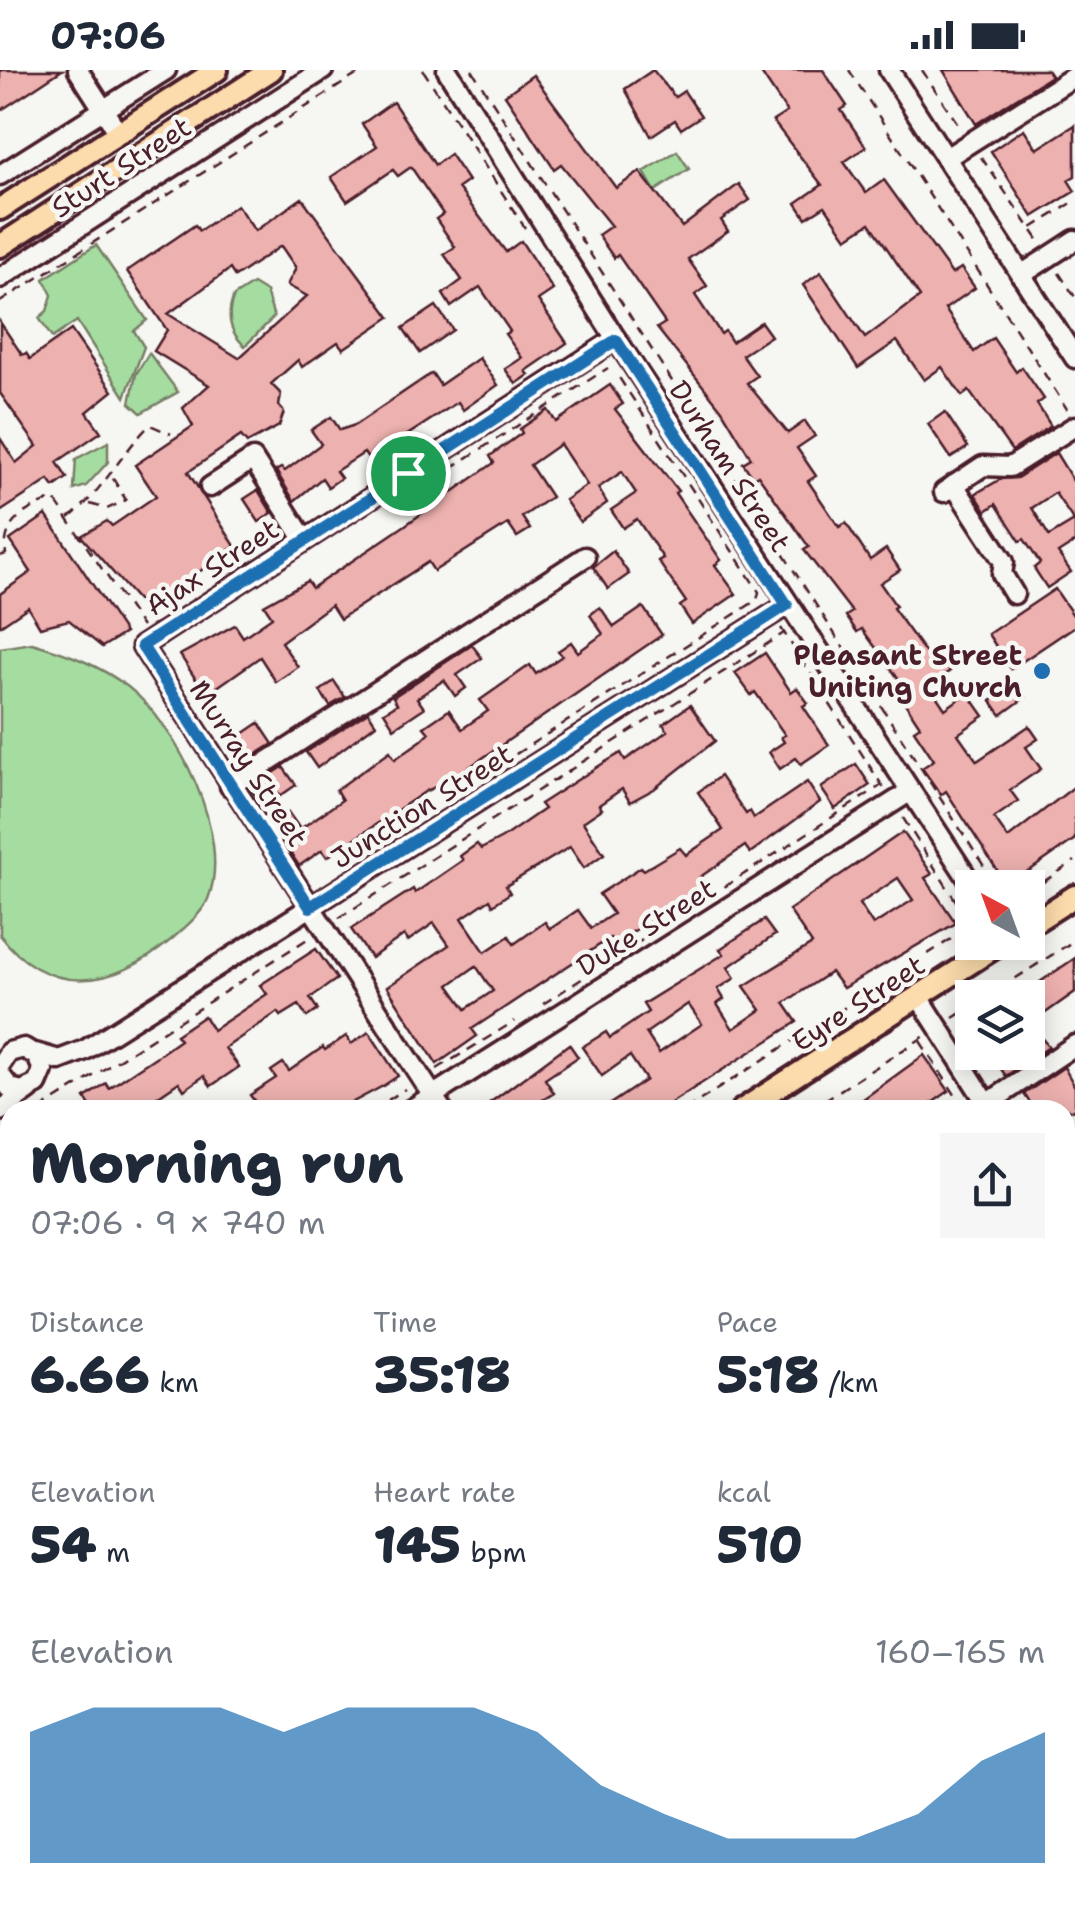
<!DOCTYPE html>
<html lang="en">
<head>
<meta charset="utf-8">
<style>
  body { margin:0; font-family:"Shantell Sans",sans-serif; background:#f6f6f7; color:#1f2937; height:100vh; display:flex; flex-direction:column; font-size:38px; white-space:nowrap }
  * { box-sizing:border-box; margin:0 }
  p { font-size:32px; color:#747a83 }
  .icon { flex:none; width:55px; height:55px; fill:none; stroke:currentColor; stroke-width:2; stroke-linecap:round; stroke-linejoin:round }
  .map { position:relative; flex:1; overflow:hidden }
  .drawer { position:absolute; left:0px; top:1030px; width:1075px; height:810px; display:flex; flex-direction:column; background:#fff; border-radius:30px 30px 0 0; box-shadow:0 5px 25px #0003 }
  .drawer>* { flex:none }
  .needle { width:65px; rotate:319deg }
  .fabs { position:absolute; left:955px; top:800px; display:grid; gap:20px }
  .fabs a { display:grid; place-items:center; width:90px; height:90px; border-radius:0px; background:#fff; box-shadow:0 5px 25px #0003; font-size:50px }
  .pin { position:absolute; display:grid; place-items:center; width:85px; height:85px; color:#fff; margin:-42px; border:5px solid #fff; border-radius:50%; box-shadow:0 2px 10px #0007 }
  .round { display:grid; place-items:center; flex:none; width:105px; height:105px; border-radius:0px; background:#f6f6f7 }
  .headline { display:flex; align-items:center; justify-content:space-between; height:170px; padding:0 30px }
  h1 { font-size:55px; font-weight:800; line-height:75px }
  .metrics { display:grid; grid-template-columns:repeat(3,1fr); gap:15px; height:170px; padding:10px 30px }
  .metrics div { display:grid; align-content:center }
  .metrics b { font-size:50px; font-weight:800 }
  .metrics small { font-size:28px; font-weight:400 }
  .metrics p { font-size:28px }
  .chart { height:280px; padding:20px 30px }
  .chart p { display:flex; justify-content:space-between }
  .chart svg { width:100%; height:180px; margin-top:10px; fill:#1f6fb2; opacity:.7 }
  .status { display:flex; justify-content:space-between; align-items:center; height:70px; padding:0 50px; background:#fff; direction:ltr }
  .status svg { height:28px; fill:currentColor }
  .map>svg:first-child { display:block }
  .green { fill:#a5dda1; stroke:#787e66; stroke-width:2.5 }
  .building { fill:#edb1af; stroke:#4a1f2b; stroke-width:2.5; fill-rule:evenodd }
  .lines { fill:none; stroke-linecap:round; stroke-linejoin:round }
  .minor-casing { stroke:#4a1f2b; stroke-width:25 }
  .major-casing { stroke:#4a1f2b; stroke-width:28 }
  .path { stroke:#4a1f2b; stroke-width:2.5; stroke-dasharray:10 8; stroke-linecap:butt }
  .minor { stroke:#f6f6f2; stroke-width:18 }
  .major { stroke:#fcdcac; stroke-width:20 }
  .route-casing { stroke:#fff; stroke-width:20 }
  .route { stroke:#1f6fb2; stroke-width:12 }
  .poi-dot { fill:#1f6fb2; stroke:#f6f6f2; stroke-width:4 }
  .labels { text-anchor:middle; stroke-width:9; stroke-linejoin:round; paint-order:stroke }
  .street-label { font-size:28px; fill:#4a1f2b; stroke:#f6f6f2 }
  .poi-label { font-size:28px; font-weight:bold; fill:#4a1f2b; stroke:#f6f6f2; text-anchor:end }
</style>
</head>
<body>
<div class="status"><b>07:06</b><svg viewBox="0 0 49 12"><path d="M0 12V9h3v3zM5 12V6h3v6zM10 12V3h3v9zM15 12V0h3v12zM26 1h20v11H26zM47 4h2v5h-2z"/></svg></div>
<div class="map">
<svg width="1075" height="1840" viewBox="0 0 1075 1840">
  <rect width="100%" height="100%" fill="#f6f6f2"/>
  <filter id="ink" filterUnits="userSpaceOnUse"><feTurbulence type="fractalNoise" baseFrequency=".01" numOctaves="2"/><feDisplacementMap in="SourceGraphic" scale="20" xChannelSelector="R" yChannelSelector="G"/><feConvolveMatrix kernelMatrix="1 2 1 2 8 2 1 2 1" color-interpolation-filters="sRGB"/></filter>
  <g filter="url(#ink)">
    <g class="green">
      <path d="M 677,81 L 689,99 L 655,121 L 644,102 Z"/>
      <path d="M 96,175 L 147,250 L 134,261 L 144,277 L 125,327 L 77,251 L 52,268 L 39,248 L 47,241 L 52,225 L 44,209 Z"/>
      <path d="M 253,214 L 266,222 L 274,247 L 245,276 C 229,262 226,245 234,226 Z"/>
      <path d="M 149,283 L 178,322 L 141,343 L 130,333 L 136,304 Z"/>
      <path d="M 108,372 L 108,392 L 86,416 L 74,420 L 76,389 Z"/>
      <path d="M 32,573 C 67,583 99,595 128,617 C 178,656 233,767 208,829 C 202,844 184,858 172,869 C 116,917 50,930 0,865 L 0,578 Z"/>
      <path d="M 0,1144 L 10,1150 L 10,1418 L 0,1424 Z"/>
      <path d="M 0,1798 L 10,1807 L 10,1830 L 38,1830 L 49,1840 L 0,1840 Z"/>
    </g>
    <g class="building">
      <path d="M 0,0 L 62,0 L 0,41 Z"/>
      <path d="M 653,0 L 675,27 L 684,21 L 701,46 L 681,59 L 675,50 L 651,66 L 625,19 Z"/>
      <path d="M 759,0 L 823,0 L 847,36 L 841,40 L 866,77 L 844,92 L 866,123 L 884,110 L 952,204 L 961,198 L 975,218 L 945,239 L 974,282 L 993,268 L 1016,302 L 1022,297 L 1044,329 L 1037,334 L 1051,356 L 1012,381 L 969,321 L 962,326 L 942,297 L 924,310 L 897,271 L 858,298 L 803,215 L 821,202 L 865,268 L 920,227 L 870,153 L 847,168 L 825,136 L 806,148 L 796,133 L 822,115 L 773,51 L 787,42 Z"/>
      <path d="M 943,0 L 1047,0 L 1051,6 L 976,54 Z"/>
      <path d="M 533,5 L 616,118 L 640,102 L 682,157 L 739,114 L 750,130 L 721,150 L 728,161 L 688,189 L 707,216 L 695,225 L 721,264 L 725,261 L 732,272 L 761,252 L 771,266 L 742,285 L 757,306 L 747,313 L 788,363 L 805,351 L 815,366 L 797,378 L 816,406 L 808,411 L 839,457 L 846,453 L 870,490 L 886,479 L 900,500 L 880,513 L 896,536 L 893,538 L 932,592 L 941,586 L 950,601 L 929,615 L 945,639 L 968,623 L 984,646 L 958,664 L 977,691 L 1029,656 L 1038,669 L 1026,677 L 1041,699 L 1010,720 L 1018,731 L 994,748 L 1008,768 L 1075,716 L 1075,769 L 1032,799 L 1006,814 L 946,721 L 941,725 L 922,698 L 934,690 L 914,660 L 920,656 L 899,624 L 906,619 L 862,559 L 857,562 L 846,546 L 852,542 L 804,480 L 809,477 L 758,405 L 753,408 L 743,393 L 751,388 L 722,340 L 657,258 L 665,253 L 618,185 L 614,188 L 598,165 L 611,156 L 561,94 L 554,99 L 505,25 Z"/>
      <path d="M 393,32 L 435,95 L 450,84 L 468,111 L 458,118 L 506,182 L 521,171 L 553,220 L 538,230 L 567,273 L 526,301 L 529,305 L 516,314 L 505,299 L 522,288 L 505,264 L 510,261 L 480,217 L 451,237 L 443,224 L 462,210 L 444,184 L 455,177 L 436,149 L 443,144 L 411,97 L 398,106 L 393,100 L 347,131 L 331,107 L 377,76 L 362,54 Z"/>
      <path d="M 1075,55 L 1075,106 L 1068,110 L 1075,121 L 1033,147 L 991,81 L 1024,59 L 1037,79 Z"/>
      <path d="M 302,128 L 390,247 L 343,279 L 338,272 L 302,297 L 298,290 L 271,314 L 281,324 L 279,336 L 284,342 L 279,356 L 247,373 L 241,366 L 188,402 L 235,476 L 146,540 L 81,466 L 107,451 L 112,456 L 156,426 L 135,395 L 193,356 L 183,338 L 209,315 L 154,281 L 167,260 L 127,201 L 195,155 L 199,161 L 237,135 L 255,161 ZM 281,176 L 296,198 L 287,215 L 307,226 L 239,288 L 168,244 L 230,199 L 235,207 Z"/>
      <path d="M 436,236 L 453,260 L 420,283 L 403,258 Z"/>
      <path d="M 0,252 L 22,285 L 26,283 L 30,289 L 71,260 L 113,321 L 87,342 L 101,362 L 57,392 L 67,408 L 54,417 L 49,410 L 0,442 L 0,368 L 16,393 L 37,376 L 0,323 Z"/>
      <path d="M 479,288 L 498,315 L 463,340 L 458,332 L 369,390 L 364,383 L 336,401 L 341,408 L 328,417 L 322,408 L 294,431 L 276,401 L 281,398 L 285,401 L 321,374 L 311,360 L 331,347 L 340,360 L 355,355 L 432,303 L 440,315 Z"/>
      <path d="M 610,315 L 623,334 L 615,339 L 678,421 L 675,423 L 721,490 L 715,495 L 736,524 L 692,554 L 680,536 L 686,532 L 658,491 L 663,488 L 637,449 L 623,458 L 611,440 L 636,423 L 622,402 L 598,418 L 607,433 L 580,452 L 565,430 L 587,415 L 560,374 L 530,395 L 551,427 L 522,447 L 530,459 L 517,467 L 508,454 L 434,501 L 428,492 L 340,549 L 331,535 L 281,572 L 298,597 L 276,612 L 260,587 L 206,625 L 180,585 L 235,555 L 243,567 L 272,547 L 264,535 L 307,511 L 312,518 L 404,456 L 494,393 L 490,386 L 522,363 L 520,359 L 548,340 L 556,352 Z"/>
      <path d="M 945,342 L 968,377 L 951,388 L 928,354 Z"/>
      <path d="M 1056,383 L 1075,414 L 1075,472 L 1058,483 L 1071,502 L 1047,518 L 1034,498 L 1040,493 L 1024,469 L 1020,471 L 996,434 L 986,441 L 975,424 L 1001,409 L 1017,408 ZM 1055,423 L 1074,451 L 1049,466 L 1032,438 Z"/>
      <path d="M 258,420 L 272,443 L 259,452 L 244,429 Z"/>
      <path d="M 46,445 L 125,563 L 102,577 L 69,550 L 40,557 L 28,537 L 0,556 L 0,524 L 31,502 L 10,470 Z"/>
      <path d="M 613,481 L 629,504 L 608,519 L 593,497 Z"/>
      <path d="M 1055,519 L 1075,548 L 1075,556 L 1011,599 L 988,564 Z"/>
      <path d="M 600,537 L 614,557 L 643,537 L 662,565 L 449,711 L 426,721 L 327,787 L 322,780 L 299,796 L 271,753 L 288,742 L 300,759 L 342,730 L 336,720 L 390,681 L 395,689 L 422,670 L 429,663 L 424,657 L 449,640 L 462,659 L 488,641 L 480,630 L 530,595 L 536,604 L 562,586 L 558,581 L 571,572 L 578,582 L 603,564 L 590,545 Z"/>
      <path d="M 472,575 L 482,588 L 457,605 L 466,618 L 455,626 L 444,610 L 417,628 L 424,638 L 394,658 L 384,642 L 397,634 L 393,627 Z"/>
      <path d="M 765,583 L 791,622 L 797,618 L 808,633 L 803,636 L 829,675 L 801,694 L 796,688 L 780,699 L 769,682 L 784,672 L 781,667 L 785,665 L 755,622 L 751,625 L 735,603 Z"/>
      <path d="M 334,611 L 345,627 L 330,636 L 320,621 Z"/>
      <path d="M 1017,613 L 1026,627 L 1001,645 L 991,631 Z"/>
      <path d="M 690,635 L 715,671 L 654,719 L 630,732 L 622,719 L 599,735 L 602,739 L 583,752 L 604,784 L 584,798 L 570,777 L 506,816 L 510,823 L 493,835 L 490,829 L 462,848 L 485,882 L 509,866 L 514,874 L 545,852 L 550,859 L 578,840 L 591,858 L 613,844 L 599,824 L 641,797 L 644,800 L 680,778 L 686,785 L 723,760 L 698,722 L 720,706 L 746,744 L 750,741 L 754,748 L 807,712 L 820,732 L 750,783 L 745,776 L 700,807 L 706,815 L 651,851 L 613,873 L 610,868 L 472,959 L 477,966 L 437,994 L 387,917 L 449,875 L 434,853 L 408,871 L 404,865 L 371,888 L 351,859 L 413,819 L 415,823 L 463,790 L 460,786 L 477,774 L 481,779 L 502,768 L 544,739 L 540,734 L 602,694 L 621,683 L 625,690 L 668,661 L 663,654 ZM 476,896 L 493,921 L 466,939 L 449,915 Z"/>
      <path d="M 368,642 L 376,654 L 317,698 L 306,682 Z"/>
      <path d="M 259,653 L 273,674 L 241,694 L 228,674 Z"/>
      <path d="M 856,694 L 870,715 L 835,739 L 821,718 Z"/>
      <path d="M 283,697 L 296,715 L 280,726 L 275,719 L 259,731 L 250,718 Z"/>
      <path d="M 903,762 L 932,804 L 925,808 L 956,853 L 843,918 L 831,902 L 784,933 L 797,952 L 660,1040 L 601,1040 L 646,1010 L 630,986 L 602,1006 L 582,977 L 606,962 L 610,968 L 648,942 L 643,934 L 724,884 L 720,879 L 764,850 L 775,865 L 728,897 L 735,908 L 718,919 L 724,929 L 717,934 L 733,959 L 761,940 L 744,916 L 812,874 L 789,840 ZM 898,808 L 913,830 L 873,855 L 859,834 ZM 688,934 L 702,954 L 659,983 L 646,963 Z"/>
      <path d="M 316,879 L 337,909 L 310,928 L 318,940 L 307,947 L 299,935 L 281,946 L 278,942 L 225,978 L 239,997 L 211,1016 L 204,1006 L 184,1020 L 179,1012 L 138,1040 L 93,1040 L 85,1028 L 106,1013 L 109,1018 L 160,984 L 180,970 L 176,965 L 204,946 L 213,960 L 267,924 L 260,915 Z"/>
      <path d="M 1075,888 L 1075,922 L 1030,954 L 1049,977 L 1006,1006 L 989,982 L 1028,982 L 1028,928 L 1021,925 Z"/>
      <path d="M 369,962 L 398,1006 L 383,1016 L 338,1040 L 285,1040 L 281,1034 L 261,1040 L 250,1025 L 276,1008 L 271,1001 L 283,993 L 289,1001 L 323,977 L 325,980 L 346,966 L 351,974 Z"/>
      <path d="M 569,974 L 578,987 L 545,1009 L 554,1023 L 526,1040 L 480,1040 Z"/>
      <path d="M 924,985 L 949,1021 L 922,1040 L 848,1040 Z"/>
      <path d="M 1064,997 L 1075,1017 L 1075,1040 L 1035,1040 L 1024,1024 Z"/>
    </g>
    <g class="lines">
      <g class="minor-casing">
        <g id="minor">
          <path d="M 78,0 L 119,64"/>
          <path d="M 447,0 L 616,269 L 974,818"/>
          <path d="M 889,0 L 1075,288"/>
          <path d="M 946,88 L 1075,6"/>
          <path d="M 0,105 L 166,0"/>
          <path d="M 1021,205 L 1075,170"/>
          <path d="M 0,208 L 323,0"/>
          <path d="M 954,415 L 1004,492 L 1002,504 L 1014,524"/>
          <path d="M 210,417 L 253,389 L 304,469"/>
          <path d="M 944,422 L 983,396 L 1010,397 L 1075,356"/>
          <path d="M 230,716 L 585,487"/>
          <path d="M 919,927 L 991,1040"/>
          <path d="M 35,983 L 59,990 L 85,980 L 787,535"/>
          <path d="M 0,995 L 9,982 L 24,978 L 37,986 L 43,1000 L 37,1014 L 22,1021 L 10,1018 L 0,1005"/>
          <path d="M 987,1034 L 1075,975"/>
          <path d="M 410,1040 L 911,721"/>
          <path d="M 442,1040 L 142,576 L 616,269"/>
          <path d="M 0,1041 L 29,1020"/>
          <path d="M 1065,1154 L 1075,1169"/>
          <path d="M 1065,1327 L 1075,1321"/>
          <path d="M 1065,1581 L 1075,1596"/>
          <path d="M 0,1731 L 10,1724"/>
          <path d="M 0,1769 L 10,1778"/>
          <path d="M 73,1830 L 85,1840"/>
          <path d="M 581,1830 L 588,1840"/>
          <path d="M 134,1840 L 149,1830"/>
          <path d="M 426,1840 L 442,1830"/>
          <path d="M 724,1840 L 739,1830"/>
        </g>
      </g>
      <g class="major-casing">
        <g id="major">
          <path d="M 0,139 L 217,0"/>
          <path d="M 0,176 L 271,0"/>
          <path d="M 1028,856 L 1075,826"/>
          <path d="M 742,1040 L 1003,872"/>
          <path d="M 0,1516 L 10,1509"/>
        </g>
      </g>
      <g class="path">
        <path d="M 423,0 L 525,158"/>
        <path d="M 472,0 L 998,818"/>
        <path d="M 849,0 L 1067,339"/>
        <path d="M 922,0 L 962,60"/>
        <path d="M 981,87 L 1039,171"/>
        <path d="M 1032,158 L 1075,131"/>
        <path d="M 1059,203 L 1075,227"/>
        <path d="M 0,232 L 364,0"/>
        <path d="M 90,434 L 107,439 L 126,430 L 109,402"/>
        <path d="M 390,437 L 608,298"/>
        <path d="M 69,448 C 101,424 120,384 150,355 L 171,364"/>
        <path d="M 0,486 L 6,484 C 2,451 26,439 54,429 L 142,557"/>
        <path d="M 781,558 L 885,720"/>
        <path d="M 903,748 L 972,856"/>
        <path d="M 364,781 L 757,530 L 759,522 L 618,306"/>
        <path d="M 1028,822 L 1075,791"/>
        <path d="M 339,848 L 784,563"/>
        <path d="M 985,928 L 1075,870"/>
        <path d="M 543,934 L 882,715"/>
        <path d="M 953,948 L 972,936"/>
        <path d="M 920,971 L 965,1040"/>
        <path d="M 437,999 L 515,951"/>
        <path d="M 40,1040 L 312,866"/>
        <path d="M 373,1040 L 405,1019"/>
        <path d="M 685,1040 L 970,857"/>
        <path d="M 809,1040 L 925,966"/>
        <path d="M 1065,1194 L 1075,1210"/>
        <path d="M 1065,1302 L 1075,1295"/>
        <path d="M 1065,1353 L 1075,1347"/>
        <path d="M 1065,1541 L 1075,1557"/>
        <path d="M 0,1560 L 10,1554"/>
        <path d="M 1065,1620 L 1075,1614"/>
        <path d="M 1065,1622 L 1075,1638"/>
        <path d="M 0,1808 L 10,1816"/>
        <path d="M 28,1830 L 41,1840"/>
      </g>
      <use href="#minor" class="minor"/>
      <use href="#major" class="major"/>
    </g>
  </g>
  <g class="lines" filter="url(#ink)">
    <g class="route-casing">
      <path id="route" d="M 616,270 L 787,535 L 310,837 L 142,576 Z"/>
    </g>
    <use href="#route" class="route"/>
  </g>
  <circle class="poi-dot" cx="1042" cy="601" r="10"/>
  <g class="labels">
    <g class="street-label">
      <text transform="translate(121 97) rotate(-33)" y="10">Sturt Street</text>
      <text transform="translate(730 396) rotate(57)" y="10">Durham Street</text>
      <text transform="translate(212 497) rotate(-33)" y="10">Ajax Street</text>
      <text transform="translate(249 693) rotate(57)" y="10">Murray Street</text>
      <text transform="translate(422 736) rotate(-32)" y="10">Junction Street</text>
      <text transform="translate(646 857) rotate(-32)" y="10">Duke Street</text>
      <text transform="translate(858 933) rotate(-33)" y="10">Eyre Street</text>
    </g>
    <g class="poi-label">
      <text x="1022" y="595">Pleasant Street<tspan x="1022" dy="32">Uniting Church</tspan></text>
    </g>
  </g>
</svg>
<div class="fabs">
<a><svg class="needle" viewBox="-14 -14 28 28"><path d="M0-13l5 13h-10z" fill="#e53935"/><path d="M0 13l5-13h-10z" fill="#747a83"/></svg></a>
<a><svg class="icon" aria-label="layers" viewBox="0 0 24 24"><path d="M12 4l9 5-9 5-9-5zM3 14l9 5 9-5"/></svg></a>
</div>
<div class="pin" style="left:408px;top:403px;background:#1e9e55"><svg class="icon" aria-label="arrive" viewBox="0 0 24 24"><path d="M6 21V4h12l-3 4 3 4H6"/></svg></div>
<section class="drawer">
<div class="headline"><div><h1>Morning run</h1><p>07:06 · 9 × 740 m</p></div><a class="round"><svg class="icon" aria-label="share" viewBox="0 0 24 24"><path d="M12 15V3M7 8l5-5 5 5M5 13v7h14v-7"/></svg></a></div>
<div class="metrics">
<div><p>Distance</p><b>6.66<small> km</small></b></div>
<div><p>Time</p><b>35:18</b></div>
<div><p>Pace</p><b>5:18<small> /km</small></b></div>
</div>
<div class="metrics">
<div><p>Elevation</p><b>54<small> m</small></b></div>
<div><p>Heart rate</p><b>145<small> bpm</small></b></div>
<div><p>kcal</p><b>510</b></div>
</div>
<div class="chart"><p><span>Elevation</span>160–165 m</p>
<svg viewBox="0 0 160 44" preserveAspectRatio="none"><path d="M0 44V12L10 6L20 6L30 6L40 12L50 6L60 6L70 6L80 12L90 25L100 32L110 38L120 38L130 38L140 32L150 19L160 12V44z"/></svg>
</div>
</section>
</div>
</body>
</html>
